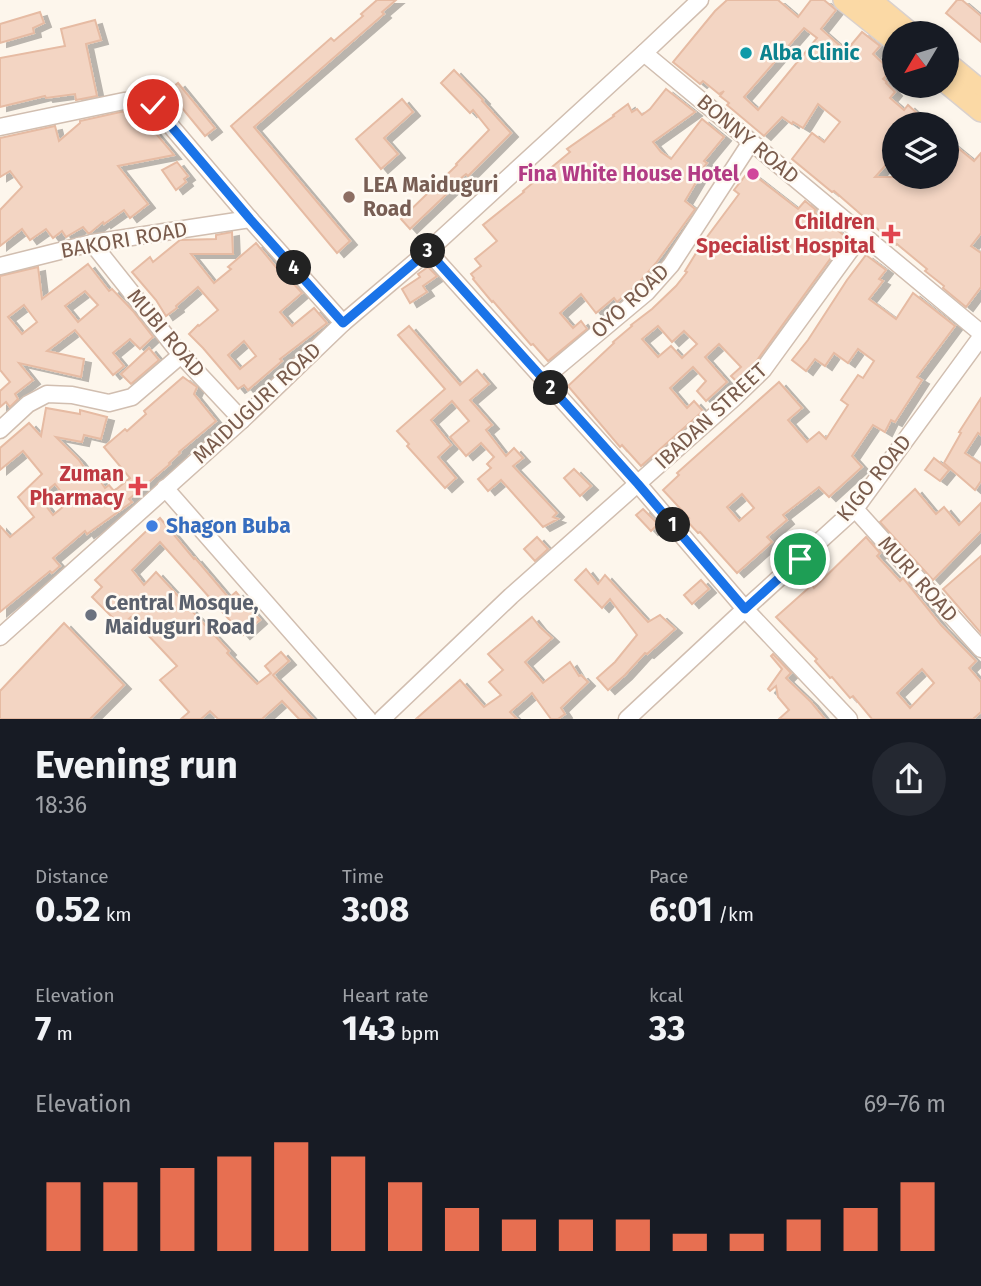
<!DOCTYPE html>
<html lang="en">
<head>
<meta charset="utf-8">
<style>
  body { margin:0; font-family:"Fira Sans",sans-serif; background:#242831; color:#f1f3f6; height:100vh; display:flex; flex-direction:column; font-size:26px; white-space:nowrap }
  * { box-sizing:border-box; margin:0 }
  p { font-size:23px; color:#9ea1a6 }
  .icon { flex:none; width:38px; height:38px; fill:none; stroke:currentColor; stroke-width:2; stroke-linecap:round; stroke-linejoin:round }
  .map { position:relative; height:719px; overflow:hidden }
  .sheet { display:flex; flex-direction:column; background:#171b24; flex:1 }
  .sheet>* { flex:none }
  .needle { width:46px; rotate:232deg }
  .fabs { position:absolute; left:882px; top:21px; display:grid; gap:14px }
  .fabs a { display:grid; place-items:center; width:77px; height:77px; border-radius:50%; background:#171b24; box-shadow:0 4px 10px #0003; font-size:35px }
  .pin { position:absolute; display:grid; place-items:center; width:60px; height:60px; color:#fff; margin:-30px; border:4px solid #fff; border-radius:50%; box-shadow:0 2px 7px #0007 }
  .km { position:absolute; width:35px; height:35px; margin:-18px; border-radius:50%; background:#222; color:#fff; font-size:19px; line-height:35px; text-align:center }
  .round { display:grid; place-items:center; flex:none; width:74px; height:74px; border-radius:37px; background:#242831 }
  .summary { display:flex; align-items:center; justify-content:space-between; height:119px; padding:0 35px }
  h1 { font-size:38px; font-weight:700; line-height:52px }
  .figures { display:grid; grid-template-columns:repeat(3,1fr); gap:10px; height:119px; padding:7px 35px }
  .figures div { display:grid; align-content:center }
  .figures b { font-size:35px; font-weight:700 }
  .figures small { font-size:19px; font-weight:400 }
  .figures p { font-size:19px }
  .chart { height:196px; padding:14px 35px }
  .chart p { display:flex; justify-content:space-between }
  .chart svg { width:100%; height:126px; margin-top:7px; stroke:#e76f51; stroke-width:6 }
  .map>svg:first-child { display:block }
  .building { fill:#f3d5c3; stroke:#e6bba3; stroke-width:2; fill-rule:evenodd; filter:url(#shadow) }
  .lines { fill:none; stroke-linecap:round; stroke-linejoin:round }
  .minor-casing { stroke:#d1beb0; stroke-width:19 }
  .major-casing { stroke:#dad1cd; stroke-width:24 }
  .minor { stroke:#fff; stroke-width:16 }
  .major { stroke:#fbd9a5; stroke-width:21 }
  .route-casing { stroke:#fff; stroke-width:14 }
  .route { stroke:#1a73e8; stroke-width:9 }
  .culture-dot { fill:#0f9aa8; stroke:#fffaf3; stroke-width:2.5 }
  .hotel-dot { fill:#d1479c; stroke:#fffaf3; stroke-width:2.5 }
  .education-dot { fill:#8d6e63; stroke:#fffaf3; stroke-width:2.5 }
  .health-dot { fill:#e0444e; stroke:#fffaf3; stroke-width:2.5 }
  .shop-dot { fill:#3f7fe0; stroke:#fffaf3; stroke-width:2.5 }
  .worship-dot { fill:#6b7280; stroke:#fffaf3; stroke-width:2.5 }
  .labels { text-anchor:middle; stroke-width:5; stroke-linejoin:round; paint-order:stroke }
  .culture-label { font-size:21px; font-weight:bold; fill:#0d838f; stroke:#fffaf3; text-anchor:start }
  .street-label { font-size:21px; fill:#7a5c4d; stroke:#fffaf3 }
  .hotel-label { font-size:21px; font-weight:bold; fill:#b23c85; stroke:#fffaf3; text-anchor:end }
  .education-label { font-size:21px; font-weight:bold; fill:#785e54; stroke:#fffaf3; text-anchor:start }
  .health-label { font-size:21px; font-weight:bold; fill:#be3a42; stroke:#fffaf3; text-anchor:end }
  .shop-label { font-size:21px; font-weight:bold; fill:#366cbe; stroke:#fffaf3; text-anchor:start }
  .worship-label { font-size:21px; font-weight:bold; fill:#5b616d; stroke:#fffaf3; text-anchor:start }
</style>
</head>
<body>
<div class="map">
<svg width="981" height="719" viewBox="0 0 981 719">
  <defs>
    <filter id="shadow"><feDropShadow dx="7" dy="4" stdDeviation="0" flood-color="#0004"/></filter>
  </defs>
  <rect width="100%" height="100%" fill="#fdf6ec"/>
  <g class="building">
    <path d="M 377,0 L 396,0 L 382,12 L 384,14 L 254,127 L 350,241 L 337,253 L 231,126 L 331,38 L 334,41 L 363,16 L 361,14 Z"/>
    <path d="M 727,0 L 778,0 L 798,17 L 811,0 L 824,0 L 836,10 L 821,29 L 846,51 L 862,32 L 880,46 L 873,54 L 891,71 L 883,79 L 887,82 L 886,83 L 895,92 L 890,98 L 904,110 L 908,105 L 929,124 L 894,124 L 894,156 L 875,177 L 947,177 L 947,139 L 974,161 L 981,153 L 981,233 L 971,246 L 981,253 L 981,287 L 966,307 L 943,288 L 944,286 L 925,271 L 927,269 L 897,244 L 896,245 L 834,191 L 832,192 L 792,159 L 812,133 L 824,142 L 840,122 L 818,104 L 803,128 L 793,122 L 792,124 L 782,117 L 764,136 L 727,105 L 729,103 L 720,96 L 724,91 L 719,94 L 703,81 L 700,84 L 673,62 L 715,11 ZM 804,28 L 817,38 L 758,110 L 744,97 Z"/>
    <path d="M 957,0 L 962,0 L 981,16 L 981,42 L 946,13 Z"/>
    <path d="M 40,12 L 44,23 L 33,28 L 34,33 L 0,43 L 0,24 Z"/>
    <path d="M 95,20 L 101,40 L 86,44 L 97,96 L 76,100 L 75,94 L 46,98 L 45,96 L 0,107 L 0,58 L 65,46 L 61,29 Z"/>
    <path d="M 454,70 L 483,100 L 482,101 L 511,133 L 468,176 L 466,174 L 450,187 L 452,189 L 410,229 L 401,219 L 457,165 L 456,164 L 489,130 L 473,110 L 470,113 L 441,83 Z"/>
    <path d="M 178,83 L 215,128 L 205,136 L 168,91 Z"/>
    <path d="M 666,89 L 695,112 L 653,142 L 661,152 L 671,159 L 702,119 L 724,137 L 704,161 L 707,163 L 695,178 L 698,179 L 685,201 L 695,209 L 656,263 L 637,285 L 617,302 L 614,298 L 596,313 L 581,294 L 560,313 L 573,328 L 581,321 L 587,329 L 548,361 L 533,344 L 531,345 L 493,301 L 492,302 L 473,279 L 474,278 L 471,274 L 481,266 L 475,259 L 497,241 L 483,225 L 524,192 L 523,191 L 570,152 L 567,149 L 614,116 L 613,115 L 628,104 L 632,112 L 637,109 L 642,115 L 650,109 Z"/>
    <path d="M 402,99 L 413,112 L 384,138 L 398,154 L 381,169 L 356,139 Z"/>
    <path d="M 125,111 L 134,111 L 138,128 L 148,124 L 174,155 L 118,166 L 148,204 L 130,218 L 124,210 L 104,224 L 103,222 L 90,233 L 88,233 L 83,227 L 66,237 L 62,231 L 53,238 L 46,229 L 30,240 L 22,229 L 0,246 L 0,210 L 22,187 L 10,171 L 0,177 L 0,138 L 55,126 L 59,141 L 80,123 L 80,121 Z"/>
    <path d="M 177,162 L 188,176 L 184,179 L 186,182 L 176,190 L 162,170 Z"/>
    <path d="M 749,171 L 798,209 L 805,201 L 816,210 L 814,212 L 846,237 L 755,363 L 736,381 L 731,376 L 741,367 L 719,344 L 705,357 L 727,382 L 706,401 L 697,391 L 706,381 L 693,367 L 670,388 L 687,408 L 694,401 L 703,411 L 641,466 L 622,445 L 620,447 L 568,386 L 614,343 L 613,342 L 632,326 L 631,325 L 652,309 L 676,286 L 687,272 L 685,271 L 701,245 L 739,194 L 734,190 ZM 658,326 L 672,342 L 684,331 L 697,344 L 682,358 L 671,346 L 658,357 L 642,339 Z"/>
    <path d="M 232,232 L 233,254 L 191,254 L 214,283 L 231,269 L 228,267 L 256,243 L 289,283 L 291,281 L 302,293 L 280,312 L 292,326 L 314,308 L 327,323 L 280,359 L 282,361 L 248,390 L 244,385 L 238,389 L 203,348 L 189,334 L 198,325 L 199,326 L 218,310 L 198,287 L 176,306 L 177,308 L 166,316 L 156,300 L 132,272 L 150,257 L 153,262 L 180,240 L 216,239 L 216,235 ZM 244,341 L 256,356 L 240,369 L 228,355 Z"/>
    <path d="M 866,255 L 886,270 L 879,279 L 883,281 L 869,299 L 896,319 L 913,293 L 955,326 L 917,377 L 922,380 L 895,422 L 891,420 L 885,432 L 873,425 L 852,456 L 862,467 L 829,497 L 819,487 L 783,515 L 787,520 L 767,537 L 772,542 L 737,573 L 700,532 L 698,533 L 686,520 L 689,518 L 663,490 L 679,475 L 677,473 L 779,382 L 802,408 L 788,420 L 807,442 L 819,432 L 826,439 L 848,405 L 841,400 L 858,375 L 863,378 L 874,361 L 858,349 L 848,363 L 834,353 L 825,366 L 815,359 L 806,371 L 792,360 L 808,340 L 847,280 ZM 742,494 L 754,508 L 739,521 L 727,507 Z"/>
    <path d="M 88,264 L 109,291 L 112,289 L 133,311 L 153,337 L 140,349 L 130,339 L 113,353 L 124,366 L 113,375 L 75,330 L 47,351 L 84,359 L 81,377 L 19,363 L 33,380 L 15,394 L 18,399 L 10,407 L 6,402 L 0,407 L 0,391 L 10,382 L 0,370 L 0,276 L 38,267 L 42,299 ZM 85,291 L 98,305 L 78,322 L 65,306 ZM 24,305 L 37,322 L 22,334 L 8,317 Z"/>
    <path d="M 428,267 L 437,276 L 423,286 L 427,292 L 410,303 L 402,289 L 420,277 L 418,274 Z"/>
    <path d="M 409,326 L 460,385 L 477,370 L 489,384 L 470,400 L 492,425 L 486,430 L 506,456 L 514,448 L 523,458 L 513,466 L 557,513 L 553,517 L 558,519 L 543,527 L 501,480 L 488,491 L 478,479 L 491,468 L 487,464 L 494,457 L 481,443 L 466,456 L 450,437 L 469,421 L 452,401 L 431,420 L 451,445 L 438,457 L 456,478 L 445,488 L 407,446 L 409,444 L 397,431 L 445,389 L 398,335 Z"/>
    <path d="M 149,348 L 159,360 L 131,384 L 121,374 Z"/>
    <path d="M 183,377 L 197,387 L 194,394 L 216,421 L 179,452 L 180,453 L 169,463 L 170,464 L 129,499 L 132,502 L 87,534 L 85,531 L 53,558 L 60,566 L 52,573 L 50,571 L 0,612 L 0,526 L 10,537 L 34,517 L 18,497 L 42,474 L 23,451 L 0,470 L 0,448 L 29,423 L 41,436 L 46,408 L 80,414 L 80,410 L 107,417 L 101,439 L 84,435 L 82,442 L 56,437 L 78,459 L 93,479 L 97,476 L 105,488 L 109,485 L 114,491 L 130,478 L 104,447 L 125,429 L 127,431 L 146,414 L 144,411 ZM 55,484 L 69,502 L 53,515 L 39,497 Z"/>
    <path d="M 981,398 L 981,435 L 978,433 L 965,453 L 981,464 L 981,481 L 975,490 L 944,463 L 961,433 L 959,432 Z"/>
    <path d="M 934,458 L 949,470 L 940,481 L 925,470 Z"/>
    <path d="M 574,469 L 591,486 L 580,496 L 564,478 Z"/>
    <path d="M 915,489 L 936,514 L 944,507 L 959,525 L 981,503 L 981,531 L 933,580 L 880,522 Z"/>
    <path d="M 643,509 L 658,524 L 651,531 L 636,515 Z"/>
    <path d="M 160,518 L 194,559 L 195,558 L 229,598 L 236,592 L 260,620 L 243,635 L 160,542 L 132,570 L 144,585 L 156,572 L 229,651 L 227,653 L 257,684 L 271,673 L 265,666 L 281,652 L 289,661 L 273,675 L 313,719 L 299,719 L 282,701 L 262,719 L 218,719 L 210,711 L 201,719 L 181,719 L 189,712 L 160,680 L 177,666 L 131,617 L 121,626 L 92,597 L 102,587 L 95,580 Z"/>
    <path d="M 537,537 L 548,549 L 535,561 L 524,549 Z"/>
    <path d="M 866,537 L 880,553 L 877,556 L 900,581 L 903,578 L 941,625 L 976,661 L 969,668 L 981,682 L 981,712 L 973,719 L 872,719 L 853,696 L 850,698 L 832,677 L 830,678 L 815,661 L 817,659 L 776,617 L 812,585 L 814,588 ZM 922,669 L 934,683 L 910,708 L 897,693 Z"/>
    <path d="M 981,556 L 981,633 L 943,589 Z"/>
    <path d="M 586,569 L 598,584 L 605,575 L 648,622 L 660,615 L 675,629 L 647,654 L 645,653 L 625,675 L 608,690 L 597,678 L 615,662 L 637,635 L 610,599 L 602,608 L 575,580 Z"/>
    <path d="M 701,580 L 709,589 L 692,604 L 684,595 Z"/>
    <path d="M 532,617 L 540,627 L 552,638 L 525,662 L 543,683 L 570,662 L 579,676 L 581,675 L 588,682 L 561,708 L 565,714 L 558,719 L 551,719 L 532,693 L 510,712 L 517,719 L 416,719 L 460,680 L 484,707 L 501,695 L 489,682 L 503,670 L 488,654 Z"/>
    <path d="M 64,623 L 124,685 L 90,719 L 0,719 L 0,691 Z"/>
    <path d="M 773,654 L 791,673 L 786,678 L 811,702 L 825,719 L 779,719 L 789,710 L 778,697 L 776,686 L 770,691 L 768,689 L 782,669 L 771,656 Z"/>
  </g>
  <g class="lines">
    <g class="minor-casing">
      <g id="minor">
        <path d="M 644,53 L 981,333"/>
        <path d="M 0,127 L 124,101 L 140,100 L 153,105 L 250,219 L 343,323"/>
        <path d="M 92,243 L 181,355 L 242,420"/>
        <path d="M 428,251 L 638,484 L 745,609 L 849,719"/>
        <path d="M 0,266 L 92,243 L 250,219"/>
        <path d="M 543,379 L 647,292 L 671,265 L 751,142"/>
        <path d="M 0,430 L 28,404 L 47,394 L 72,395 L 109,403 L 132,397 L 181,355"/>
        <path d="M 165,488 L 368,719"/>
        <path d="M 855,509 L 981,649"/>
        <path d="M 0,637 L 242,420 L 343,323 L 428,251 L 644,53 L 700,0"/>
        <path d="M 382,719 L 511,596 L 733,399 L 763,370 L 862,234"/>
        <path d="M 627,719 L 745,609 L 855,509 L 981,337"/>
      </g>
    </g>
    <g class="major-casing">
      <g id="major">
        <path d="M 844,0 L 894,40"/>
        <path d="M 870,0 L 910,33"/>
        <path d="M 947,63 L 981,91"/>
        <path d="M 947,83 L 981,111"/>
      </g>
    </g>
    <use href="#minor" class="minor"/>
    <use href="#major" class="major"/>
  </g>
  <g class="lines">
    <g class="route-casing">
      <path id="route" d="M 153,105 L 250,219 L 343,323 L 428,251 L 638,484 L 745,609 L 800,559"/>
    </g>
    <use href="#route" class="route"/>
  </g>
  <circle class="culture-dot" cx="746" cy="53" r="7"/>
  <circle class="hotel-dot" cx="753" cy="174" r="7"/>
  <circle class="education-dot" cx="349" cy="197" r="7"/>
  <g class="health-dot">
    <path d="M887.5 223.5h7v7h7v7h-7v7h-7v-7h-7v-7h7z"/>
    <path d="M134.5 475.5h7v7h7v7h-7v7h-7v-7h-7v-7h7z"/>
  </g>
  <circle class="shop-dot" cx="152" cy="526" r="7"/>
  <circle class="worship-dot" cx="91" cy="615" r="7"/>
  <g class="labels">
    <g class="culture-label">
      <text x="760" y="60">Alba Clinic</text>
    </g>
    <g class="street-label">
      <text transform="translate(748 139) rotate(40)" y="7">BONNY ROAD</text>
      <text transform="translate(124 240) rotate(-10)" y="7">BAKORI ROAD</text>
      <text transform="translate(630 301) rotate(-43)" y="7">OYO ROAD</text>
      <text transform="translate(166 333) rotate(50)" y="7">MUBI ROAD</text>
      <text transform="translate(257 403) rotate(-43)" y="7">MAIDUGURI ROAD</text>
      <text transform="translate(711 416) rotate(-43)" y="7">IBADAN STREET</text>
      <text transform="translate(874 478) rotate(-51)" y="7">KIGO ROAD</text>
      <text transform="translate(918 579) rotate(48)" y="7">MURI ROAD</text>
    </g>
    <g class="hotel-label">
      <text x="739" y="181">Fina White House Hotel</text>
    </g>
    <g class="education-label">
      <text x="363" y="192">LEA Maiduguri<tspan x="363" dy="24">Road</tspan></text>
    </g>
    <g class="health-label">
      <text x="875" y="229">Children<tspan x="875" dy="24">Specialist Hospital</tspan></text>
      <text x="124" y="481">Zuman<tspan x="124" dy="24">Pharmacy</tspan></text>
    </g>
    <g class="shop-label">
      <text x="166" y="533">Shagon Buba</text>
    </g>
    <g class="worship-label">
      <text x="105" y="610">Central Mosque,<tspan x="105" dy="24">Maiduguri Road</tspan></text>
    </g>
  </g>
</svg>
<div class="fabs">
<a><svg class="needle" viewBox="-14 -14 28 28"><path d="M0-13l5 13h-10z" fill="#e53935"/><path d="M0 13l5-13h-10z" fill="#9ea1a6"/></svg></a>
<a><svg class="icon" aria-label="layers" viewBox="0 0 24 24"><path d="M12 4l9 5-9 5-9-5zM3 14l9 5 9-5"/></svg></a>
</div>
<div class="pin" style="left:800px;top:559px;background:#1e9e55"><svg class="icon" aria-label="arrive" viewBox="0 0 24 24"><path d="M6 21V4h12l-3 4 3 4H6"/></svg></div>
<div class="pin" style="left:153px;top:105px;background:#d93025"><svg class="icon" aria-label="check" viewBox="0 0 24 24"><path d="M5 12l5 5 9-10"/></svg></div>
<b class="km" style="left:673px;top:525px">1</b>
<b class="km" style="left:551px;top:388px">2</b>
<b class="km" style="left:428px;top:251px">3</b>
<b class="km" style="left:294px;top:268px">4</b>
</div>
<section class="sheet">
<div class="summary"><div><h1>Evening run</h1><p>18:36</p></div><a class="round"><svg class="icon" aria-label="share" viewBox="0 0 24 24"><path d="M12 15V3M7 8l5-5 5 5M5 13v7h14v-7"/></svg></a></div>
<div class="figures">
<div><p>Distance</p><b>0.52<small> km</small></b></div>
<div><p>Time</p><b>3:08</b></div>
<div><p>Pace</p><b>6:01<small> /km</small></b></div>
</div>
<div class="figures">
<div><p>Elevation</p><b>7<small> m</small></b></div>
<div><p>Heart rate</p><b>143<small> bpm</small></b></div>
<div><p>kcal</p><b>33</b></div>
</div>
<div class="chart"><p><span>Elevation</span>69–76 m</p>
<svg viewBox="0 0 160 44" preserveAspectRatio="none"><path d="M5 44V20M15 44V20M25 44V15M35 44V11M45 44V6M55 44V11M65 44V20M75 44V29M85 44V33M95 44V33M105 44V33M115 44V38M125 44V38M135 44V33M145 44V29M155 44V20"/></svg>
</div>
</section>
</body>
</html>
